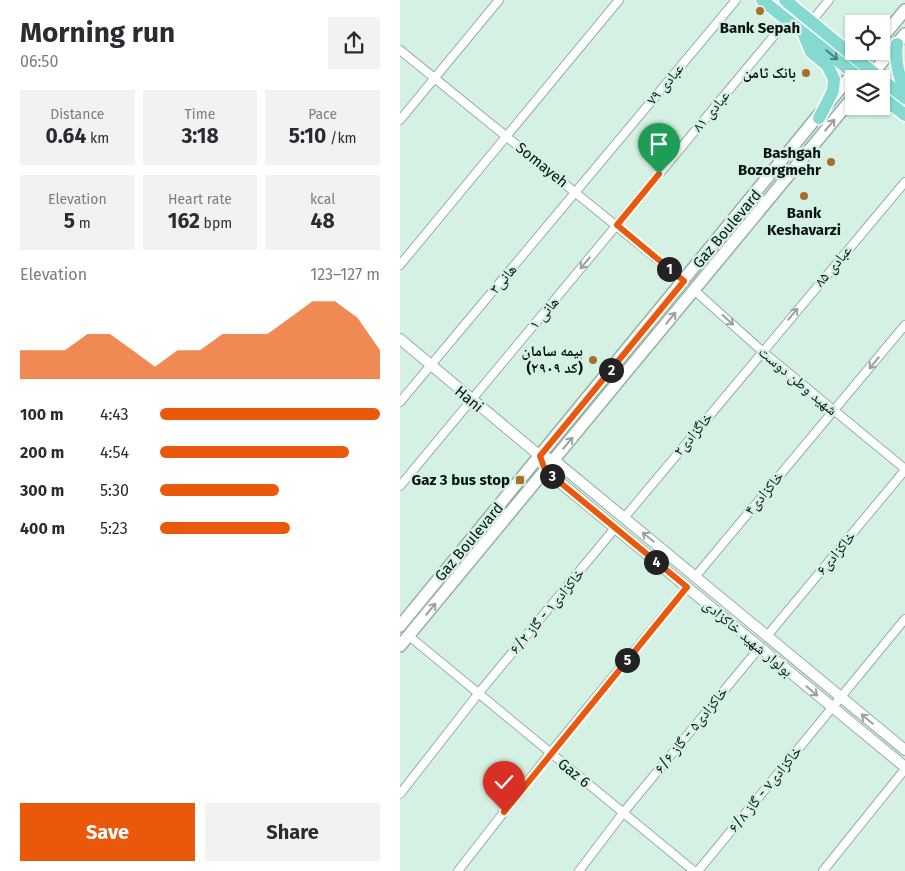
<!DOCTYPE html>
<html lang="en">
<head>
<meta charset="utf-8">
<style>
  body { margin:0; font-family:"Fira Sans","Noto Naskh Arabic",sans-serif; background:#f2f2f3; color:#2b2b33; height:100vh; display:flex; flex-direction:column; font-size:19px; white-space:nowrap }
  * { box-sizing:border-box; margin:0 }
  p { font-size:16px; color:#7c7c81 }
  .icon { flex:none; width:28px; height:28px; fill:none; stroke:currentColor; stroke-width:2; stroke-linecap:round; stroke-linejoin:round }
  .map { position:relative; flex:1; overflow:hidden }
  .sheet { display:flex; flex-direction:column; background:#fff; width:400px }
  .sheet>* { flex:none }
  .controls { position:absolute; left:445px; top:15px; display:grid; gap:10px }
  .controls a { display:grid; place-items:center; width:45px; height:45px; border-radius:0px; background:#fff; box-shadow:0 1px 4px #0004; font-size:25px }
  .pin { position:absolute; display:grid; place-items:center; width:42px; height:42px; color:#fff; margin:-51px -21px; border-radius:50% 50% 50% 0; rotate:-45deg; box-shadow:0 0 5px #0007 }
  .pin .icon { rotate:45deg }
  .km { position:absolute; width:25px; height:25px; margin:-12px; border-radius:50%; background:#222; color:#fff; font-size:14px; line-height:25px; text-align:center }
  .round { display:grid; place-items:center; flex:none; width:52px; height:52px; border-radius:0px; background:#f2f2f3 }
  .headline { display:flex; align-items:center; justify-content:space-between; height:85px; padding:0 20px }
  h1 { font-size:28px; font-weight:700; line-height:38px }
  .metrics { display:grid; grid-template-columns:repeat(3,1fr); gap:8px; height:85px; padding:5px 20px }
  .metrics div { display:grid; align-content:center; border-radius:0px; background:#f2f2f3; text-align:center }
  .metrics b { font-size:21px; font-weight:700 }
  .metrics small { font-size:14px; font-weight:400 }
  .metrics p { font-size:14px }
  .chart { height:140px; padding:10px 20px }
  .chart p { display:flex; justify-content:space-between }
  .chart svg { width:100%; height:90px; margin-top:5px; fill:#ea580c; opacity:.7 }
  .action { display:flex; gap:10px; margin-top:auto; padding:10px 20px }
  .action a { flex:1; height:58px; border-radius:0px; background:#ea580c; color:#fff; font-size:20px; font-weight:700; line-height:58px; text-align:center }
  .action a+a { background:#f2f2f3; color:#2b2b33 }
  ul { padding:0 20px; list-style:none; font-size:16px }
  li { display:grid; grid-template-columns:80px 60px 1fr; align-items:center; height:38px }
  li i { height:12px; border-radius:6px; background:#ea580c }
  main { display:flex; flex:1; min-height:0 }
  .map>svg:first-child { display:block }
  .lines { fill:none; stroke-linecap:round; stroke-linejoin:round }
  .minor-casing { stroke:#96b0a4; stroke-width:10 }
  .tertiary-casing { stroke:#96b0a4; stroke-width:12 }
  .secondary-casing { stroke:#96b0a4; stroke-width:14 }
  .primary-casing { stroke:#fff; stroke-width:15 }
  .minor { stroke:#fff; stroke-width:8 }
  .tertiary { stroke:#fff; stroke-width:10 }
  .secondary { stroke:#fff; stroke-width:11 }
  .primary { stroke:#84d9d0; stroke-width:12 }
  .oneway { stroke:#4d807a }
  .oneway2 { stroke:#9da19f }
  .route-casing { stroke:#fff; stroke-width:10 }
  .route { stroke:#ea580c; stroke-width:6 }
  .poi-dot { fill:#a76e2c; stroke:#d5f1e3; stroke-width:2 }
  .labels { text-anchor:middle; stroke-width:5; stroke-linejoin:round; paint-order:stroke }
  .poi-label { font-size:15px; font-weight:bold; fill:#0a1410; stroke:#d5f1e3; text-anchor:end }
  .street-label { font-size:15px; fill:#0a1410; stroke:#d5f1e3 }
</style>
</head>
<body>
<main>
<section class="sheet">
<div class="headline"><div><h1>Morning run</h1><p>06:50</p></div><a class="round"><svg class="icon" aria-label="share" viewBox="0 0 24 24"><path d="M12 15V3M7 8l5-5 5 5M5 13v7h14v-7"/></svg></a></div>
<div class="metrics">
<div><p>Distance</p><b>0.64<small> km</small></b></div>
<div><p>Time</p><b>3:18</b></div>
<div><p>Pace</p><b>5:10<small> /km</small></b></div>
</div>
<div class="metrics">
<div><p>Elevation</p><b>5<small> m</small></b></div>
<div><p>Heart rate</p><b>162<small> bpm</small></b></div>
<div><p>kcal</p><b>48</b></div>
</div>
<div class="chart"><p><span>Elevation</span>123–127 m</p>
<svg viewBox="0 0 160 44" preserveAspectRatio="none"><path d="M0 44V30L10 30L20 30L30 22L40 22L50 30L60 38L70 30L80 30L90 22L100 22L110 22L120 14L130 6L140 6L150 14L160 30V44z"/></svg>
</div>
<ul>
<li><b>100 m</b>4:43<i style="width:100%"></i></li>
<li><b>200 m</b>4:54<i style="width:86%"></i></li>
<li><b>300 m</b>5:30<i style="width:54%"></i></li>
<li><b>400 m</b>5:23<i style="width:59%"></i></li>
</ul>
<div class="action"><a>Save</a><a>Share</a></div>
</section>
<div class="map">
<svg width="505" height="871" viewBox="0 0 505 871">
  <rect width="100%" height="100%" fill="#d5f1e3"/>
  <g class="lines">
    <g class="minor-casing">
      <g id="minor">
        <path d="M 411,22 L 429,0"/>
        <path d="M 0,50 L 284,281"/>
        <path d="M 0,120 L 99,0"/>
        <path d="M 0,265 L 219,0"/>
        <path d="M 294,290 L 362,351 L 505,469"/>
        <path d="M 0,402 L 336,0"/>
        <path d="M 0,486 L 387,20"/>
        <path d="M 224,518 L 505,182"/>
        <path d="M 295,577 L 505,325"/>
        <path d="M 9,636 L 294,871"/>
        <path d="M 367,636 L 505,470"/>
        <path d="M 0,794 L 78,694 L 215,528"/>
        <path d="M 58,871 L 150,753 L 287,587"/>
        <path d="M 179,871 L 223,813 L 360,647"/>
        <path d="M 298,871 L 505,619"/>
        <path d="M 423,871 L 505,769"/>
      </g>
    </g>
    <g class="tertiary-casing">
      <g id="tertiary">
        <path d="M 0,339 L 140,456 L 154,460 L 505,750"/>
        <path d="M 143,464 L 145,470 L 505,767"/>
      </g>
    </g>
    <g class="secondary-casing">
      <g id="secondary">
        <path d="M 481,39 L 505,10"/>
        <path d="M 468,79 L 505,34"/>
        <path d="M 0,626 L 471,51"/>
        <path d="M 0,646 L 454,96"/>
      </g>
    </g>
    <g class="primary-casing">
      <g id="primary">
        <path d="M 362,0 L 461,79"/>
        <path d="M 385,0 L 481,79"/>
        <path d="M 404,35 L 411,52 L 427,65 L 434,79 L 433,91 L 419,118"/>
        <path d="M 497,44 C 495,61 498,74 505,90"/>
        <path d="M 481,79 L 505,98"/>
        <path d="M 481,96 L 505,115"/>
      </g>
    </g>
    <use href="#minor" class="minor"/>
    <use href="#tertiary" class="tertiary"/>
    <use href="#secondary" class="secondary"/>
    <use href="#primary" class="primary"/>
  </g>
  <defs><path id="oneway-shaft" d="M-6 0H5M1.5-3L5.5 0L1.5 3" fill="none" stroke-width="1.6" stroke-linecap="round" stroke-linejoin="round" transform="scale(1.25)"/></defs>
  <use class="oneway" href="#oneway-shaft" transform="translate(432 55) rotate(39)"/>
  <g class="oneway2">
    <use href="#oneway-shaft" transform="translate(430 125) rotate(-50)"/>
    <use href="#oneway-shaft" transform="translate(185 263) rotate(130)"/>
    <use href="#oneway-shaft" transform="translate(393 314) rotate(-50)"/>
    <use href="#oneway-shaft" transform="translate(271 318) rotate(-50)"/>
    <use href="#oneway-shaft" transform="translate(328 320) rotate(42)"/>
    <use href="#oneway-shaft" transform="translate(474 363) rotate(130)"/>
    <use href="#oneway-shaft" transform="translate(168 443) rotate(-50)"/>
    <use href="#oneway-shaft" transform="translate(248 537) rotate(-141)"/>
    <use href="#oneway-shaft" transform="translate(31 609) rotate(-50)"/>
    <use href="#oneway-shaft" transform="translate(412 691) rotate(40)"/>
    <use href="#oneway-shaft" transform="translate(467 719) rotate(-140)"/>
  </g>
  <g class="lines">
    <g class="route-casing">
      <path id="route" d="M 104,812 L 287,587 L 145,470 L 140,456 L 284,281 L 217,225 L 259,174"/>
    </g>
    <use href="#route" class="route"/>
  </g>
  <g class="poi-dot">
    <circle cx="360" cy="11" r="5"/>
    <circle cx="406" cy="73" r="5"/>
    <circle cx="431" cy="162" r="5"/>
    <circle cx="404" cy="196" r="5"/>
    <circle cx="193" cy="360" r="5"/>
    <rect x="115" y="475" width="10" height="10" rx="2.5"/>
  </g>
  <g class="labels">
    <g class="poi-label">
      <text x="360" y="33" text-anchor="middle">Bank Sepah</text>
      <text x="396" y="78">بانک ثامن</text>
      <text x="421" y="158">Bashgah<tspan x="421" dy="17">Bozorgmehr</tspan></text>
      <text x="404" y="218" text-anchor="middle">Bank<tspan x="404" dy="17">Keshavarzi</tspan></text>
      <text x="183" y="356">بیمه سامان<tspan x="183" dy="17">(کد ۲۹۰۹)</tspan></text>
      <text x="110" y="485">Gaz 3 bus stop</text>
    </g>
    <g class="street-label">
      <text transform="translate(265 84) rotate(-50)" y="5">عبادی ۷۹</text>
      <text transform="translate(311 111) rotate(-50)" y="5">عبادی ۸۱</text>
      <text transform="translate(142 165) rotate(39)" y="5">Somayeh</text>
      <text transform="translate(327 229) rotate(-50)" y="5">Gaz Boulevard</text>
      <text transform="translate(433 266) rotate(-50)" y="5">عبادی ۸۵</text>
      <text transform="translate(103 279) rotate(-50)" y="5">هانی۳</text>
      <text transform="translate(144 313) rotate(-50)" y="5">هانی ۱</text>
      <text transform="translate(398 381) rotate(40)" y="5">شهید وطن دوست</text>
      <text transform="translate(69 399) rotate(40)" y="5">Hani</text>
      <text transform="translate(293 434) rotate(-50)" y="5">خاگزادی۲</text>
      <text transform="translate(364 493) rotate(-50)" y="5">خاکزادی۴</text>
      <text transform="translate(69 542) rotate(-50)" y="5">Gaz Boulevard</text>
      <text transform="translate(436 553) rotate(-50)" y="5">خاکزادی۶</text>
      <text transform="translate(147 611) rotate(-50)" y="5">خاکزادی۱ - گاز ۶/۲</text>
      <text transform="translate(348 638) rotate(40)" y="5">بولوار شهید خاکزادی</text>
      <text transform="translate(291 730) rotate(-51)" y="5">خاکزادی۵ - گاز ۶/۶</text>
      <text transform="translate(174 773) rotate(39)" y="5">Gaz 6</text>
      <text transform="translate(365 789) rotate(-51)" y="5">خاکزادی۷ - گاز ۶/۸</text>
    </g>
  </g>
</svg>
<div class="controls">
<a><svg class="icon" aria-label="locate" viewBox="0 0 24 24"><circle cx="12" cy="12" r="6"/><path d="M12 2v4M12 18v4M2 12h4M18 12h4"/></svg></a>
<a><svg class="icon" aria-label="layers" viewBox="0 0 24 24"><path d="M12 4l9 5-9 5-9-5zM3 14l9 5 9-5"/></svg></a>
</div>
<div class="pin" style="left:259px;top:174px;background:#1e9e55"><svg class="icon" aria-label="arrive" viewBox="0 0 24 24"><path d="M6 21V4h12l-3 4 3 4H6"/></svg></div>
<div class="pin" style="left:104px;top:812px;background:#d93025"><svg class="icon" aria-label="check" viewBox="0 0 24 24"><path d="M5 12l5 5 9-10"/></svg></div>
<b class="km" style="left:269px;top:269px">1</b>
<b class="km" style="left:211px;top:370px">2</b>
<b class="km" style="left:152px;top:476px">3</b>
<b class="km" style="left:256px;top:562px">4</b>
<b class="km" style="left:227px;top:660px">5</b>
</div>
</main>
</body>
</html>
